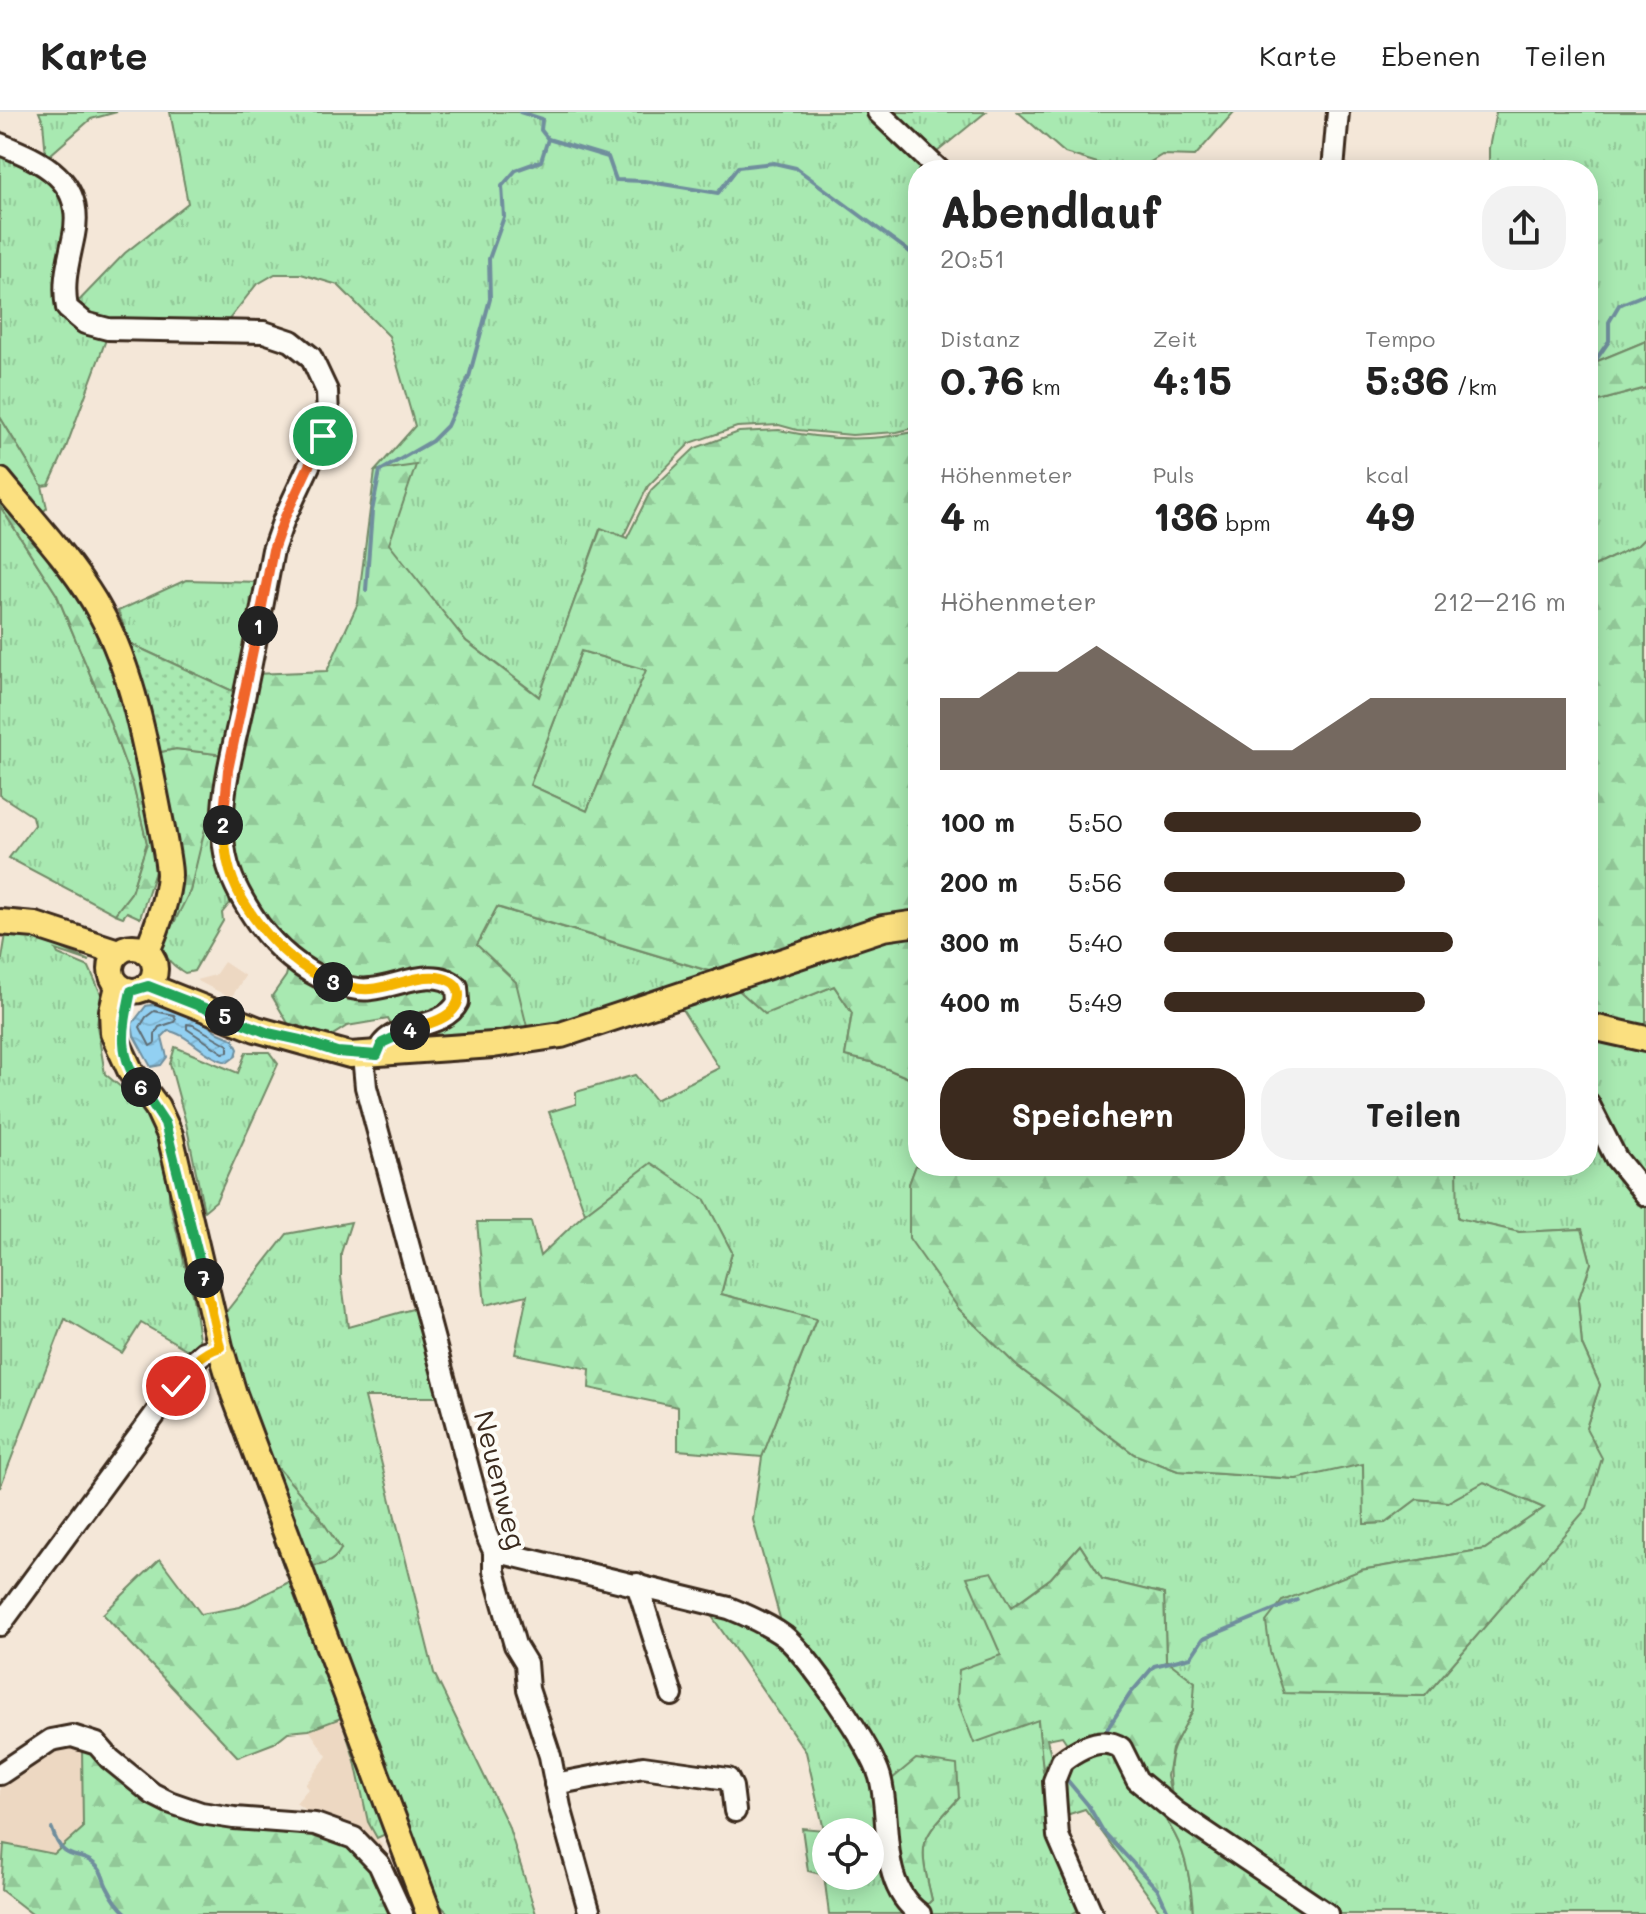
<!DOCTYPE html>
<html lang="de">
<head>
<meta charset="utf-8">
<style>
  body { margin:0; font-family:Mali,sans-serif; background:#f2f2f2; color:#222; height:100vh; display:flex; flex-direction:column; font-size:30px; white-space:nowrap }
  * { box-sizing:border-box; margin:0 }
  p { font-size:26px; color:#767676 }
  .icon { flex:none; width:44px; height:44px; fill:none; stroke:currentColor; stroke-width:2; stroke-linecap:round; stroke-linejoin:round }
  .map { position:relative; flex:1; overflow:hidden }
  .drawer { position:absolute; left:908px; top:48px; width:690px; height:1016px; display:flex; flex-direction:column; background:#fff; border-radius:32px; box-shadow:0 4px 20px #0003 }
  .drawer>* { flex:none }
  .fabs { position:absolute; left:812px; top:1706px; display:grid; gap:16px }
  .fabs a { display:grid; place-items:center; width:72px; height:72px; border-radius:50%; background:#fff; box-shadow:0 4px 20px #0003; font-size:40px }
  .pin { position:absolute; display:grid; place-items:center; width:68px; height:68px; color:#fff; margin:-34px; border:4px solid #fff; border-radius:50%; box-shadow:0 2px 8px #0007 }
  .km { position:absolute; width:40px; height:40px; margin:-20px; border-radius:50%; background:#222; color:#fff; font-size:22px; line-height:40px; text-align:center }
  .round { display:grid; place-items:center; flex:none; width:84px; height:84px; border-radius:32px; background:#f2f2f2 }
  .headline { display:flex; align-items:center; justify-content:space-between; height:136px; padding:0 32px }
  h1 { font-size:44px; font-weight:700; line-height:60px }
  .metrics { display:grid; grid-template-columns:repeat(3,1fr); gap:12px; height:136px; padding:8px 32px }
  .metrics div { display:grid; align-content:center }
  .metrics b { font-size:40px; font-weight:700 }
  .metrics small { font-size:22px; font-weight:400 }
  .metrics p { font-size:22px }
  .chart { height:224px; padding:16px 32px }
  .chart p { display:flex; justify-content:space-between }
  .chart svg { width:100%; height:144px; margin-top:8px; fill:#3b2a1e; opacity:.7 }
  .button { display:flex; gap:16px; margin-top:auto; padding:16px 32px }
  .button a { flex:1; height:92px; border-radius:32px; background:#3b2a1e; color:#fff; font-size:32px; font-weight:700; line-height:92px; text-align:center }
  .button a+a { background:#f2f2f2; color:#222 }
  ul { padding:0 32px; list-style:none; font-size:26px }
  li { display:grid; grid-template-columns:128px 96px 1fr; align-items:center; height:60px }
  li i { height:20px; border-radius:10px; background:#3b2a1e }
  header { display:flex; align-items:center; gap:48px; box-sizing:border-box; height:112px; padding:0 40px; background:#fff; border-bottom:2px solid #e0e0e0 }
  header strong { font-size:38px }
  nav { display:flex; gap:44px; margin-inline-start:auto; font-size:28px }
  .map>svg:first-child { display:block }
  .built { fill:#edd8c2 }
  .grass { fill:url(#grass-tufts); stroke:#728a68; stroke-width:2; fill-rule:evenodd }
  .forest { fill:url(#forest-firs); stroke:#728a68; stroke-width:2; fill-rule:evenodd }
  .garden { fill:url(#garden-dots); stroke:#728a68; stroke-width:2 }
  .water { fill:url(#water-waves); stroke:#6f8e9d; stroke-width:2 }
  .lines { fill:none; stroke-linecap:round; stroke-linejoin:round }
  .shore { stroke:#5e6c73; stroke-width:2 }
  .stream { stroke:#6f8e9d; stroke-width:4 }
  .minor-casing { stroke:#3b2a1e; stroke-width:26 }
  .major-casing { stroke:#3b2a1e; stroke-width:30 }
  .minor { stroke:#fdfcf7; stroke-width:20 }
  .major { stroke:#fbe080; stroke-width:24 }
  .split-1-casing { stroke:#fff; stroke-width:16 }
  .split-2-casing { stroke:#fff; stroke-width:16 }
  .split-3-casing { stroke:#fff; stroke-width:16 }
  .split-4-casing { stroke:#fff; stroke-width:16 }
  .split-5-casing { stroke:#fff; stroke-width:16 }
  .split-6-casing { stroke:#fff; stroke-width:16 }
  .split-7-casing { stroke:#fff; stroke-width:16 }
  .split-8-casing { stroke:#fff; stroke-width:16 }
  .split-1 { stroke:#f0652b; stroke-width:10 }
  .split-2 { stroke:#f0652b; stroke-width:10 }
  .split-3 { stroke:#f5b400; stroke-width:10 }
  .split-4 { stroke:#f5b400; stroke-width:10 }
  .split-5 { stroke:#22a559; stroke-width:10 }
  .split-6 { stroke:#22a559; stroke-width:10 }
  .split-7 { stroke:#22a559; stroke-width:10 }
  .split-8 { stroke:#f5b400; stroke-width:10 }
  .labels { text-anchor:middle; stroke-width:8; stroke-linejoin:round; paint-order:stroke }
  .street-label { font-size:28px; fill:#3b2a1e; stroke:#fdfcf7 }
</style>
</head>
<body>
<header>
<strong>Karte</strong>
<nav><a>Karte</a><a>Ebenen</a><a>Teilen</a></nav>
</header>
<div class="map">
<svg width="1646" height="1802" viewBox="0 0 1646 1802">
  <defs>
    <pattern id="grass-tufts" width="24" height="20" patternUnits="userSpaceOnUse" patternTransform="scale(2)"><rect width="24" height="20" fill="#a8e9b1"/><path d="M3 7l-1-3M5 7V3M7 7l1-3M15 17l-1-3M17 17v-4M19 17l1-3" fill="none" stroke="#92c898"/></pattern>
    <pattern id="forest-firs" width="22" height="20" patternUnits="userSpaceOnUse" patternTransform="scale(2)"><rect width="22" height="20" fill="#a8e9b1"/><path d="M5 1l3.5 6h-7zM16 11l3.5 6h-7z" fill="#92c898"/></pattern>
    <pattern id="garden-dots" width="8" height="8" patternUnits="userSpaceOnUse" patternTransform="scale(2)"><rect width="8" height="8" fill="#a8e9b1"/><path d="M2 2h.1M6 6h.1" fill="none" stroke="#92c898" stroke-width="1.8" stroke-linecap="round"/></pattern>
    <pattern id="water-waves" width="16" height="10" patternUnits="userSpaceOnUse" patternTransform="scale(2)"><rect width="16" height="10" fill="#92d0f2"/><path d="M0 5q4-4 8 0t8 0" fill="none" stroke="#7fb3cf"/></pattern>
  </defs>
  <rect width="100%" height="100%" fill="#f4e7d8"/>
  <filter id="ink" filterUnits="userSpaceOnUse"><feTurbulence type="fractalNoise" baseFrequency=".0125" numOctaves="2"/><feDisplacementMap in="SourceGraphic" scale="16" xChannelSelector="R" yChannelSelector="G"/><feConvolveMatrix kernelMatrix="1 2 1 2 8 2 1 2 1" color-interpolation-filters="sRGB"/></filter>
  <g filter="url(#ink)">
    <g class="built">
      <path d="M 224,850 L 245,864 L 231,886 L 196,868 L 215,863 Z"/>
      <path d="M 341,1606 L 355,1649 L 368,1710 L 384,1737 L 381,1747 L 374,1733 L 360,1718 L 346,1710 L 313,1704 L 296,1691 L 308,1677 L 305,1673 L 327,1644 L 309,1618 Z"/>
      <path d="M 67,1633 L 82,1636 L 83,1716 L 54,1742 L 0,1731 L 0,1668 Z"/>
    </g>
    <g class="grass">
      <path d="M 39,0 L 117,0 L 91,7 L 50,43 L 46,44 L 43,10 Z"/>
      <path d="M 170,0 L 875,0 L 936,58 L 918,58 L 918,315 L 897,320 L 852,323 L 797,318 L 779,313 L 737,315 L 690,331 L 648,374 L 623,425 L 600,417 L 540,585 L 466,529 L 387,433 L 415,354 L 375,359 L 415,314 L 389,224 L 338,173 L 301,162 L 275,162 L 256,173 L 223,215 L 109,212 L 73,195 L 125,141 L 188,91 Z"/>
      <path d="M 881,0 L 986,0 L 931,45 Z"/>
      <path d="M 1018,0 L 1234,0 L 1195,44 L 1162,43 L 1137,58 L 1120,58 L 1065,41 Z"/>
      <path d="M 1496,0 L 1646,0 L 1646,229 L 1588,253 L 1588,58 L 1489,58 L 1489,36 Z"/>
      <path d="M 0,37 L 46,60 L 71,100 L 59,184 L 108,222 L 65,338 L 49,373 L 42,374 L 0,305 Z"/>
      <path d="M 1646,276 L 1646,425 L 1638,433 L 1588,457 L 1588,292 Z"/>
      <path d="M 0,394 L 57,483 L 108,605 L 133,673 L 147,731 L 131,781 L 115,802 L 9,746 L 34,713 L 32,704 L 0,683 Z"/>
      <path d="M 186,468 L 259,470 L 239,582 L 131,532 L 118,499 Z"/>
      <path d="M 581,539 L 647,558 L 587,699 L 530,673 Z"/>
      <path d="M 206,706 L 230,791 L 222,801 L 223,809 L 194,859 L 185,861 C 168,851 163,843 160,823 L 190,779 Z"/>
      <path d="M 496,795 L 722,863 L 529,923 L 476,833 Z"/>
      <path d="M 18,821 L 55,833 L 89,849 L 56,838 L 58,842 L 89,855 L 101,882 L 97,914 L 105,962 L 133,985 L 148,1003 L 161,1030 L 169,1062 L 169,1087 L 193,1187 L 200,1232 L 193,1241 L 141,1211 L 122,1241 L 65,1207 L 0,1376 L 0,859 L 6,822 Z"/>
      <path d="M 733,872 L 765,901 L 834,874 L 852,901 L 845,944 L 871,950 L 918,970 L 918,1048 L 909,1072 L 959,1197 L 1017,1254 L 1134,1342 L 1178,1359 L 1296,1367 L 1363,1351 L 1365,1412 L 1385,1411 L 1417,1387 L 1448,1390 L 1484,1370 L 1544,1396 L 1485,1437 L 1361,1458 L 1284,1581 L 1425,1584 L 1586,1396 L 1586,1316 L 1600,1273 L 1582,1233 L 1578,1189 L 1591,1151 L 1582,1117 L 1519,1120 L 1457,1106 L 1457,1054 L 1588,1054 L 1588,1001 L 1646,1087 L 1646,1802 L 1332,1802 L 1174,1695 C 1164,1647 1170,1640 1193,1598 L 1166,1549 L 1164,1482 L 1102,1467 L 1080,1433 L 1051,1466 L 1011,1495 L 1038,1608 L 1043,1656 C 1057,1638 1090,1613 1117,1623 C 1134,1629 1133,1651 1140,1665 C 1149,1685 1165,1703 1175,1723 C 1187,1745 1192,1777 1193,1802 L 1162,1802 L 1085,1697 L 1054,1707 L 1083,1796 L 1072,1802 L 931,1802 L 921,1798 L 932,1788 C 918,1729 918,1730 959,1686 L 886,1672 L 780,1513 L 781,1510 L 753,1408 L 762,1345 L 816,1208 L 721,1182 L 732,1140 L 705,1089 L 651,1052 L 585,1101 L 549,1000 L 576,992 L 576,980 L 635,963 L 655,988 L 719,956 L 678,891 Z"/>
      <path d="M 1588,920 L 1646,933 L 1646,1077 L 1599,1005 L 1588,978 Z"/>
      <path d="M 175,935 L 238,961 L 246,940 L 269,940 L 278,952 L 216,1089 L 204,1099 L 186,1011 L 170,952 Z"/>
      <path d="M 351,1110 L 341,1141 L 341,1165 L 348,1215 L 416,1196 L 442,1285 L 365,1285 L 434,1561 L 508,1713 L 536,1802 L 449,1802 L 442,1795 L 431,1794 L 303,1452 L 341,1437 L 329,1419 L 268,1359 L 219,1205 L 226,1200 L 287,1122 Z"/>
      <path d="M 213,1251 L 390,1720 L 377,1726 L 368,1710 L 355,1649 L 341,1606 L 261,1395 Z"/>
      <path d="M 719,1497 L 776,1523 L 858,1627 L 911,1802 L 829,1802 L 824,1763 L 808,1759 L 802,1716 L 824,1718 L 806,1640 L 713,1506 ZM 826,1720 L 870,1720 L 870,1764 L 826,1764 Z"/>
    </g>
    <g class="forest">
      <path d="M 1646,229 L 1646,276 L 1588,292 L 1588,253 Z"/>
      <path d="M 0,305 L 42,374 L 47,396 L 28,414 L 61,457 L 98,517 L 135,633 L 158,750 L 140,806 L 127,800 L 123,805 L 115,802 L 131,781 L 147,731 L 133,673 L 108,605 L 57,483 L 0,394 Z"/>
      <path d="M 779,318 C 825,328 872,330 918,319 L 918,970 L 871,950 L 845,944 L 852,901 L 834,874 L 765,902 L 722,863 L 497,795 L 477,833 L 516,870 L 529,923 L 446,930 L 419,920 L 394,918 L 388,907 L 347,914 L 323,929 L 289,913 L 272,884 L 286,864 L 290,848 L 230,791 L 207,708 L 190,779 L 174,811 L 164,807 L 155,641 L 176,637 L 224,643 L 255,562 L 327,559 L 358,491 L 375,359 L 416,353 L 389,432 L 466,529 L 539,585 L 601,416 L 627,426 L 651,378 L 695,336 L 739,320 ZM 581,539 L 646,558 L 587,699 L 530,673 Z"/>
      <path d="M 1646,425 L 1646,920 L 1588,908 L 1588,457 L 1638,433 Z"/>
      <path d="M 918,1048 L 918,1054 L 1457,1054 L 1458,1106 L 1519,1120 L 1582,1117 L 1591,1151 L 1578,1189 L 1582,1233 L 1600,1273 L 1586,1316 L 1602,1346 L 1587,1396 L 1425,1584 L 1284,1581 L 1270,1540 L 1266,1510 L 1282,1489 L 1361,1458 L 1485,1437 L 1544,1396 L 1484,1370 L 1448,1390 L 1417,1387 L 1385,1411 L 1364,1412 L 1363,1352 L 1296,1367 L 1178,1359 L 1134,1342 L 1017,1254 L 959,1197 L 909,1126 L 909,1072 Z"/>
      <path d="M 651,1051 L 705,1088 L 732,1140 L 721,1182 L 816,1207 L 762,1345 L 678,1338 L 678,1295 L 589,1276 L 590,1257 L 515,1242 L 527,1183 L 485,1193 L 477,1110 L 531,1110 L 540,1144 L 585,1101 Z"/>
      <path d="M 279,1357 L 317,1401 L 341,1437 C 334,1451 318,1457 303,1452 L 268,1359 Z"/>
      <path d="M 1080,1433 L 1102,1467 L 1164,1482 L 1166,1548 L 1195,1570 L 1193,1598 L 1172,1637 L 1167,1664 L 1175,1704 L 1321,1802 L 1193,1802 C 1192,1777 1187,1745 1175,1723 C 1164,1703 1148,1685 1139,1664 C 1134,1651 1134,1634 1122,1625 C 1106,1614 1083,1626 1068,1633 L 1062,1624 L 1047,1627 L 1051,1643 L 1043,1658 L 1038,1608 L 974,1631 L 957,1587 L 959,1558 L 1001,1543 L 967,1465 L 992,1460 L 1012,1495 L 1051,1466 Z"/>
      <path d="M 160,1447 L 201,1502 L 240,1495 L 289,1470 L 341,1606 L 309,1618 L 288,1620 L 274,1631 L 238,1645 L 103,1502 Z"/>
      <path d="M 82,1636 L 168,1693 L 334,1723 L 370,1748 L 398,1802 L 32,1802 L 1,1778 L 4,1732 L 54,1742 L 83,1716 Z"/>
      <path d="M 916,1647 L 957,1653 L 959,1686 C 918,1730 918,1729 932,1788 L 921,1798 L 901,1774 L 886,1672 Z"/>
    </g>
    <path class="garden" d="M 131,532 L 239,582 L 224,643 L 176,637 L 155,641 Z"/>
    <path class="water" d="M 159,891 L 197,906 L 219,921 L 233,927 L 238,937 L 236,944 L 228,950 C 205,946 187,921 168,919 L 162,925 L 167,945 L 161,953 L 151,955 L 134,924 L 132,912 L 146,894 Z"/>
    <g class="lines">
      <g class="shore">
        <path d="M 154,899 L 174,903 L 176,907 L 174,910 L 159,915 L 155,922 L 155,931 L 150,934 L 140,915 L 146,905 Z"/>
        <path d="M 187,912 L 193,913 L 228,933 L 228,940 L 223,941 L 187,917 Z"/>
      </g>
      <g class="stream">
        <path d="M 520,0 L 542,7 L 541,18 L 548,27 L 608,45 L 616,68 L 644,69 L 718,81 L 738,55 L 774,51 L 796,56 L 918,146"/>
        <path d="M 1588,259 L 1609,229 L 1609,210 L 1619,193 L 1646,182"/>
        <path d="M 366,478 L 372,399 L 380,359 L 432,329 L 447,314 L 469,265 L 490,187 L 489,147 L 504,105 L 502,74 L 516,58 L 541,49 L 548,27"/>
        <path d="M 1100,1623 L 1104,1622 L 1130,1582 L 1154,1554 L 1191,1545 L 1203,1527 L 1297,1488"/>
        <path d="M 1068,1669 L 1088,1693 L 1103,1719 L 1158,1778 L 1169,1802"/>
        <path d="M 52,1717 C 64,1756 82,1735 99,1757 C 103,1762 104,1770 107,1775 C 112,1785 119,1795 127,1802"/>
      </g>
      <g class="minor-casing">
        <g id="minor">
          <path d="M 878,0 L 939,58"/>
          <path d="M 0,32 C 42,49 85,68 74,123 C 69,149 62,169 67,196 L 85,211 L 108,217 L 264,220 L 291,229 L 311,245 L 327,279 L 328,305 L 323,324 L 284,407 L 273,438 C 264,485 255,533 245,581 C 235,635 212,698 228,754 C 234,774 247,796 259,813 C 276,836 302,859 329,869 C 343,874 356,879 371,877 C 398,875 434,853 457,875 L 458,890 C 442,921 386,908 377,943"/>
          <path d="M 1333,58 L 1338,0"/>
          <path d="M 363,943 L 366,975 L 486,1422 L 494,1439 L 494,1459 L 515,1533 L 526,1551 L 528,1577 L 550,1644 L 560,1695 L 590,1802"/>
          <path d="M 1588,991 L 1616,1046 L 1646,1083"/>
          <path d="M 494,1439 L 729,1496 C 749,1504 767,1512 784,1524 C 808,1543 872,1636 880,1665 C 892,1709 877,1772 920,1802"/>
          <path d="M 637,1472 L 672,1583"/>
          <path d="M 0,1513 L 195,1248 L 204,1240 L 220,1235"/>
          <path d="M 0,1662 L 51,1628 L 72,1624 L 97,1632 L 110,1647 L 153,1682 L 169,1690 L 201,1701 L 234,1706 L 315,1712 L 354,1726 L 379,1752 L 402,1802"/>
          <path d="M 555,1672 L 643,1655 L 728,1667 L 732,1675 L 735,1699"/>
          <path d="M 1092,1802 L 1058,1724 L 1054,1669 L 1062,1649 C 1079,1636 1102,1623 1121,1636 L 1137,1668 L 1176,1700 L 1327,1802"/>
        </g>
      </g>
      <g class="major-casing">
        <g id="major">
          <path d="M 0,369 C 32,408 68,446 94,489 C 132,553 144,626 158,697 C 161,713 169,749 169,763 C 167,789 157,816 147,839"/>
          <path d="M 0,810 L 35,813 L 118,840"/>
          <circle cx="133" cy="857" r="22"/>
          <path d="M 118,874 L 112,899 L 113,921 L 131,960 L 157,995 L 170,1023 L 220,1235 L 234,1282 L 429,1802"/>
          <path d="M 148,874 L 256,917 L 350,943 L 493,933 L 561,923 L 883,816 L 918,811"/>
          <path d="M 1588,914 L 1646,927"/>
        </g>
      </g>
      <use href="#minor" class="minor"/>
      <use href="#major" class="major"/>
    </g>
  </g>
  <g class="lines" filter="url(#ink)">
    <g class="split-1-casing">
      <path id="split-1" d="M 258,514 L 273,438 L 284,407 L 323,324"/>
    </g>
    <g class="split-2-casing">
      <path id="split-2" d="M 223,713 L 228,658 L 258,514"/>
    </g>
    <g class="split-3-casing">
      <path id="split-3" d="M 223,713 C 225,726 225,739 228,751 C 237,797 289,856 333,870"/>
    </g>
    <g class="split-4-casing">
      <path id="split-4" d="M 333,870 C 345,874 357,878 370,877 C 394,876 428,856 450,869 C 457,872 459,877 459,884 C 458,906 427,912 410,918"/>
    </g>
    <g class="split-5-casing">
      <path id="split-5" d="M 225,904 L 268,921 L 300,928 L 337,940 L 377,943 L 382,931 L 410,918"/>
    </g>
    <g class="split-6-casing">
      <path id="split-6" d="M 141,975 C 117,943 123,917 131,879 L 148,874 L 225,904"/>
    </g>
    <g class="split-7-casing">
      <path id="split-7" d="M 141,975 L 165,1011 L 204,1166"/>
    </g>
    <g class="split-8-casing">
      <path id="split-8" d="M 176,1274 C 189,1256 198,1242 220,1235 L 204,1166"/>
    </g>
    <use href="#split-1" class="split-1"/>
    <use href="#split-2" class="split-2"/>
    <use href="#split-3" class="split-3"/>
    <use href="#split-4" class="split-4"/>
    <use href="#split-5" class="split-5"/>
    <use href="#split-6" class="split-6"/>
    <use href="#split-7" class="split-7"/>
    <use href="#split-8" class="split-8"/>
  </g>
  <g class="labels">
    <g class="street-label">
      <text transform="translate(500 1368) rotate(76)" y="10">Neuenweg</text>
    </g>
  </g>
</svg>
<div class="fabs">
<a><svg class="icon" aria-label="locate" viewBox="0 0 24 24"><circle cx="12" cy="12" r="6"/><path d="M12 2v4M12 18v4M2 12h4M18 12h4"/></svg></a>
</div>
<div class="pin" style="left:323px;top:324px;background:#1e9e55"><svg class="icon" aria-label="arrive" viewBox="0 0 24 24"><path d="M6 21V4h12l-3 4 3 4H6"/></svg></div>
<div class="pin" style="left:176px;top:1274px;background:#d93025"><svg class="icon" aria-label="check" viewBox="0 0 24 24"><path d="M5 12l5 5 9-10"/></svg></div>
<b class="km" style="left:258px;top:514px">1</b>
<b class="km" style="left:223px;top:713px">2</b>
<b class="km" style="left:333px;top:870px">3</b>
<b class="km" style="left:410px;top:918px">4</b>
<b class="km" style="left:225px;top:904px">5</b>
<b class="km" style="left:141px;top:975px">6</b>
<b class="km" style="left:204px;top:1166px">7</b>
<section class="drawer">
<div class="headline"><div><h1>Abendlauf</h1><p>20:51</p></div><a class="round"><svg class="icon" aria-label="share" viewBox="0 0 24 24"><path d="M12 15V3M7 8l5-5 5 5M5 13v7h14v-7"/></svg></a></div>
<div class="metrics">
<div><p>Distanz</p><b>0.76<small> km</small></b></div>
<div><p>Zeit</p><b>4:15</b></div>
<div><p>Tempo</p><b>5:36<small> /km</small></b></div>
</div>
<div class="metrics">
<div><p>Höhenmeter</p><b>4<small> m</small></b></div>
<div><p>Puls</p><b>136<small> bpm</small></b></div>
<div><p>kcal</p><b>49</b></div>
</div>
<div class="chart"><p><span>Höhenmeter</span>212–216 m</p>
<svg viewBox="0 0 160 44" preserveAspectRatio="none"><path d="M0 44V22L10 22L20 14L30 14L40 6L50 14L60 22L70 30L80 38L90 38L100 30L110 22L120 22L130 22L140 22L150 22L160 22V44z"/></svg>
</div>
<ul>
<li><b>100 m</b>5:50<i style="width:64%"></i></li>
<li><b>200 m</b>5:56<i style="width:60%"></i></li>
<li><b>300 m</b>5:40<i style="width:72%"></i></li>
<li><b>400 m</b>5:49<i style="width:65%"></i></li>
</ul>
<div class="button"><a>Speichern</a><a>Teilen</a></div>
</section>
</div>
</body>
</html>
